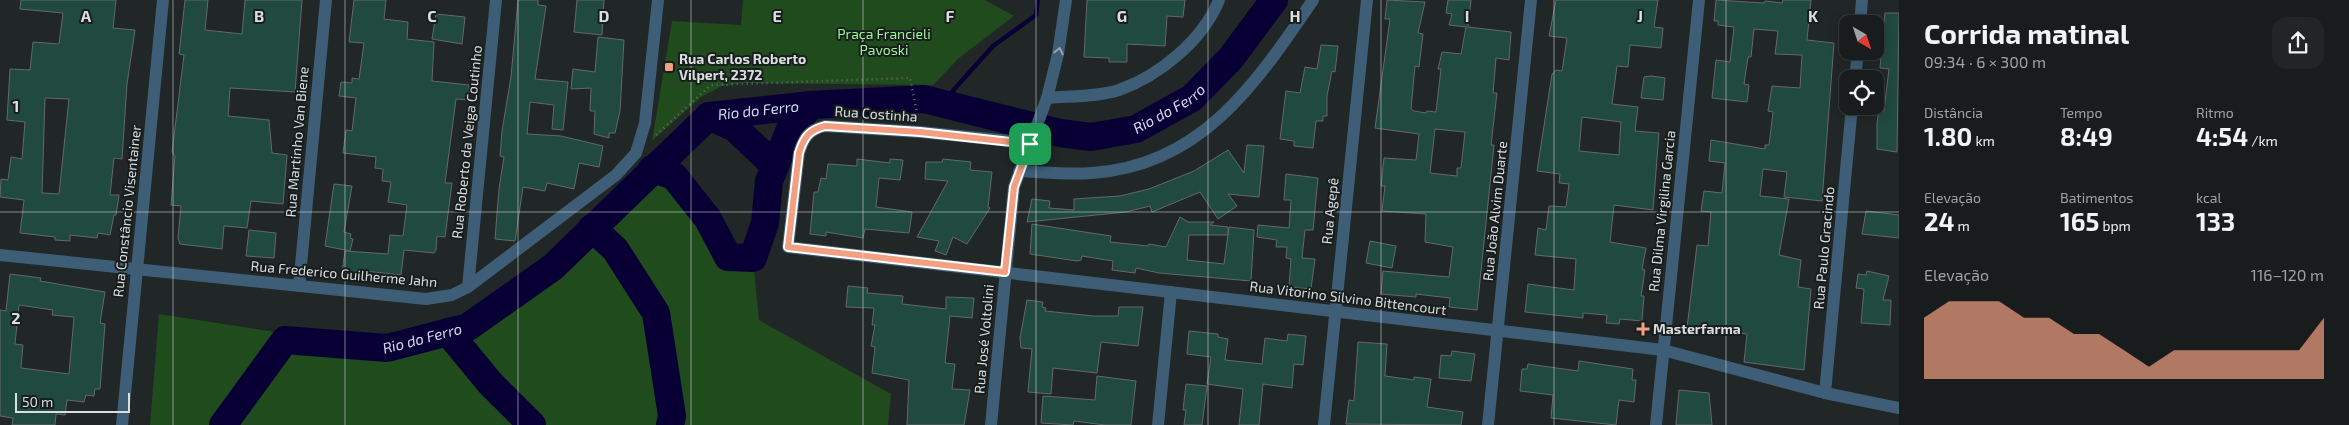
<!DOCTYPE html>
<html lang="pt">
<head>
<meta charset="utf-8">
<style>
  body { margin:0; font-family:"Exo 2",sans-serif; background:#222526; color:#f1f3f6; height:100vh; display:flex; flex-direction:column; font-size:19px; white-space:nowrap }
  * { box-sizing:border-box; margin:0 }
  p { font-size:16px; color:#9fa1a4 }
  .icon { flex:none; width:28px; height:28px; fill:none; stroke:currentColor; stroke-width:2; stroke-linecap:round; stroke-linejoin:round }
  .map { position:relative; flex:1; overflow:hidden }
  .panel { display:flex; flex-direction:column; background:#191c1d; width:450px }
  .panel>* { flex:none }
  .needle { width:32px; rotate:141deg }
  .buttons { position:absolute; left:1839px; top:15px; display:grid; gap:10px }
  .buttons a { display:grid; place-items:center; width:45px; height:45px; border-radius:10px; background:#191c1d; box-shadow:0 2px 12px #0003,0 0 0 1px #373a3b; font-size:25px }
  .scale { position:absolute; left:15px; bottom:12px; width:115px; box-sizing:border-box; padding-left:5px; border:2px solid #dadedf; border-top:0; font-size:14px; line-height:18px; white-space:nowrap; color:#dadedf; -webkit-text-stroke:4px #181d1e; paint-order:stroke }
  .pin { position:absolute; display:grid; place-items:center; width:42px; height:42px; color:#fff; margin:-21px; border-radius:10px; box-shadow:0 2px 8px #0006 }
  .round { display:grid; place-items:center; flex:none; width:52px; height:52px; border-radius:15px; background:#222526 }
  .summary { display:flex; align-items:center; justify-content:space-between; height:85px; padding:0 25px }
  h1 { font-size:28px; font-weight:700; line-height:38px }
  .stats { display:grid; grid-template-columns:repeat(3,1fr); gap:8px; height:85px; padding:5px 25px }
  .stats div { display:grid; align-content:center }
  .stats b { font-size:25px; font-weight:700 }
  .stats small { font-size:14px; font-weight:400 }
  .stats p { font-size:14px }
  .chart { height:140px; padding:10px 25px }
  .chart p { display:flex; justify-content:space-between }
  .chart svg { width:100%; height:90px; margin-top:5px; fill:#f2a081; opacity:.7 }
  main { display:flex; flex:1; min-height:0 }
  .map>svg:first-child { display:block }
  .green { fill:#204b1d }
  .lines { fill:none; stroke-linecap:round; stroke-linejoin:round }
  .stream { stroke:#080034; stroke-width:4.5 }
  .river { stroke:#080034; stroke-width:28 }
  .building { fill:#20493f; stroke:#636968; fill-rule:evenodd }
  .path { stroke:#686c6d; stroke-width:2.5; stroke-dasharray:1 4; stroke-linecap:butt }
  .minor { stroke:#3e5e77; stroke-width:12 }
  .tertiary { stroke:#3e5e77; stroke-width:12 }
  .oneway { stroke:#94a4b0 }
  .route-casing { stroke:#fff; stroke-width:10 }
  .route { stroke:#f2a081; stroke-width:6 }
  .grid { fill:none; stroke:#dadedf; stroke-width:1; stroke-opacity:0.55 }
  .poi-dot { fill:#f2a081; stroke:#181d1e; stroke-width:2 }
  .labels { text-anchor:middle; stroke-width:4; stroke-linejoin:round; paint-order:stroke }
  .park-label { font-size:14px; fill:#9ef596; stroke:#181d1e }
  .poi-label { font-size:14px; font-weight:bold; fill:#dadedf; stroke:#181d1e; text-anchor:start }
  .street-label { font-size:14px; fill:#dadedf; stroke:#181d1e }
  .water-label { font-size:15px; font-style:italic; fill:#d3d8ee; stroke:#181d1e }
  .grid-label { font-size:16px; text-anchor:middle; font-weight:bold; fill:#dadedf; stroke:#181d1e; stroke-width:4; stroke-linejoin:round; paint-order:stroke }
</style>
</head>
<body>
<main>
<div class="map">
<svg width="1899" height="425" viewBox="0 0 1899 425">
  <rect width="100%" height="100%" fill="#212627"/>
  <g class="green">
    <path d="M 743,0 L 985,0 L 1014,16 L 959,58 L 933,85 L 745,83 L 722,86 L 701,97 L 652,141 L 672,21 L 741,25 Z"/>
    <path d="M 674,176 L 708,219 L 728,257 L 753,258 L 759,320 L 891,394 L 888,425 L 150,425 L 159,314 L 378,348 L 468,327 L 553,267 L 637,184 Z"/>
  </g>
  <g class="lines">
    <path class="stream" d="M 941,104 L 993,46 L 1036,15 L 1038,0"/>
    <g class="river">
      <path d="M 709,116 L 735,128 L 775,166"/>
      <path d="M 652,169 L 674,176 L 708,219 L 728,257 L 753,258 L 765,223 L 769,181 L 790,129 L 811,105"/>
      <path d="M 592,228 L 615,249 L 656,313 L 672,416 L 670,425"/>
      <path d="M 448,332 L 490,383 L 532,425"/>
      <path id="s1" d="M 223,425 L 285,340 L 387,348 L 468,327 L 553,267 L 709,116 L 811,105 L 924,99 L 1060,133 L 1091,137 L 1136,129 L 1192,98 L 1231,58 L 1274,0"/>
    </g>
  </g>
  <g class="building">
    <path d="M 21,0 L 116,0 L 113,28 L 135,30 L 127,84 L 122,159 L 114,158 L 110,195 L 119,195 L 116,215 L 114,215 L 110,235 L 98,233 L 97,238 L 70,235 L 70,241 L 55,240 L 55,237 L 20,233 L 24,200 L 0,197 L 1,179 L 8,180 L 11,157 L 22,159 L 25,122 L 7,120 L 10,69 L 30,70 L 33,42 L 59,44 L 63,13 L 20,9 ZM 45,98 L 69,99 L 59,194 L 42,193 Z"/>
    <path d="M 185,0 L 208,0 L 205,30 L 242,34 L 245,0 L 302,0 L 295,92 L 230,88 L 228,116 L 269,120 L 272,153 L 287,155 L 283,204 L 251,201 L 247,228 L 224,226 L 222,249 L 180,244 L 178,238 L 181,206 L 171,205 L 175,156 L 172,152 L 184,55 L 179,54 Z"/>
    <path d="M 354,0 L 386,0 L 384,19 L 408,22 L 407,39 L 434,42 L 432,81 L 469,85 L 468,100 L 456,99 L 445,183 L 452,183 L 445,237 L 437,236 L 436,250 L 434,253 L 404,250 L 401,275 L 356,270 L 356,274 L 342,272 L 345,251 L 388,254 L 390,235 L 403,236 L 407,205 L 388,202 L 391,182 L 382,181 L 383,169 L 375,168 L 376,157 L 343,153 L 346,130 L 352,131 L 356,98 L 339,96 L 341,82 L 352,83 L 352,78 L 359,79 L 364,43 L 349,42 Z"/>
    <path d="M 518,0 L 538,0 L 538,5 L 546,6 L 535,79 L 568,82 L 563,130 L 552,129 L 554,105 L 530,102 L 527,134 L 561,136 L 603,146 L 599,167 L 579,163 L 574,189 L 547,183 L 545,191 L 523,187 L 515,241 L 495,239 L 499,189 L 504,157 L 500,156 L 502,131 L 511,77 Z"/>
    <path d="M 577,0 L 604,0 L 602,35 L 574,32 Z"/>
    <path d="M 1087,0 L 1185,0 L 1183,17 L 1167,16 L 1165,46 L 1127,44 L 1127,62 L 1109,62 L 1109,58 L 1084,57 Z"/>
    <path d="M 1387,0 L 1425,2 L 1418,33 L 1423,34 L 1419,67 L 1415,66 L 1411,109 L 1414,111 L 1426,113 L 1427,111 L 1436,112 L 1441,69 L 1438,69 L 1442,52 L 1461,54 L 1466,27 L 1449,25 L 1452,14 L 1446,13 L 1448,0 L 1471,0 L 1468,27 L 1511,32 L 1509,60 L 1496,58 L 1493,93 L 1497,93 L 1491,145 L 1494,145 L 1477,310 L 1449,307 L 1450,298 L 1416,294 L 1416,297 L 1381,294 L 1383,271 L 1449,277 L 1453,247 L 1425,242 L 1426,214 L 1382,211 L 1385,186 L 1381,186 L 1384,158 L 1416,160 L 1419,134 L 1375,128 L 1390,19 L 1385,19 ZM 1435,129 L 1465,132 L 1461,168 L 1457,168 L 1457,176 L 1430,173 Z"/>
    <path d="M 1556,0 L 1658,0 L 1654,27 L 1663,28 L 1661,48 L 1630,45 L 1628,67 L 1617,66 L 1612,104 L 1638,107 L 1635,131 L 1659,133 L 1653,210 L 1614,205 L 1610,242 L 1646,248 L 1642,269 L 1645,270 L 1641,296 L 1644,296 L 1642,321 L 1620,319 L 1619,324 L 1606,323 L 1607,315 L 1583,313 L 1583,318 L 1525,312 L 1528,284 L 1574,290 L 1576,259 L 1535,255 L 1538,228 L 1546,230 L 1549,206 L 1566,207 L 1569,184 L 1559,183 L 1560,174 L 1537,171 L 1552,74 L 1556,70 L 1562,71 L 1567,38 L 1549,36 ZM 1582,117 L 1621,122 L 1619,155 L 1579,151 Z"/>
    <path d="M 1716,0 L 1764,3 L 1765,1 L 1782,3 L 1783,0 L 1811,0 L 1807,40 L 1834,43 L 1822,201 L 1784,197 L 1787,172 L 1763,169 L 1760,196 L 1789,199 L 1779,255 L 1801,260 L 1798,287 L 1811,289 L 1804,370 L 1744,362 L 1747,334 L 1687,328 L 1697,245 L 1708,246 L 1711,212 L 1701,211 L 1704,191 L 1722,193 L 1725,163 L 1709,161 L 1711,140 L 1765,149 L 1765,145 L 1769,145 L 1773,112 L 1768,111 L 1772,86 L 1800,88 L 1802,55 L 1775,54 L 1778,31 L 1754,29 L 1751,57 L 1748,57 L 1744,84 L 1749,85 L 1747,102 L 1712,98 L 1716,60 L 1730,62 L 1734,27 L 1718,25 L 1718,21 L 1714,21 Z"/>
    <path d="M 1885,13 L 1899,13 L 1897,152 L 1877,149 L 1877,123 L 1879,110 L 1884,111 L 1889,69 L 1880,68 Z"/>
    <path d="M 436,14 L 465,17 L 462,44 L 432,39 Z"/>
    <path d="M 598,37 L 624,40 L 620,111 L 615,133 L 609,133 L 609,138 L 594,134 L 595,111 L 590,111 L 591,88 L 571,89 L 573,69 L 595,72 Z"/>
    <path d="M 1321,45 L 1338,46 L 1335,72 L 1332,71 L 1327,96 L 1327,116 L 1323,116 L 1323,121 L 1316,121 L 1313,148 L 1294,146 L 1294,141 L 1280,139 L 1286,91 L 1300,93 L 1305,67 L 1317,69 Z"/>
    <path d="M 1651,76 L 1665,78 L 1663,100 L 1641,98 L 1644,77 Z"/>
    <path d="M 1247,145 L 1264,146 L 1259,197 L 1228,194 L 1237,206 L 1218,219 L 1200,192 L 1152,212 L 1150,206 L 1126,212 L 1027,222 L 1032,199 L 1050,201 L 1049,208 L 1074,210 L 1074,199 L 1120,196 L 1149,189 L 1194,171 L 1228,150 L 1244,173 Z"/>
    <path d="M 857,159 L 890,163 L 890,159 L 903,160 L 900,180 L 879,178 L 876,207 L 912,212 L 909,233 L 865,229 L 863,238 L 826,232 L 826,236 L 810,234 L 814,192 L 818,192 L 821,178 L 826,179 L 828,164 L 857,166 Z"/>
    <path d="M 943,159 L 971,162 L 970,170 L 992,172 L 988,207 L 990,208 L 967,244 L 953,237 L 946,255 L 935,251 L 939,241 L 917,237 L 948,181 L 925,179 L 926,162 L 942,162 Z"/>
    <path d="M 1286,174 L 1318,178 L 1313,230 L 1305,230 L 1302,258 L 1315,259 L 1311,289 L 1289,287 L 1291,259 L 1286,258 L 1287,247 L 1276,247 L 1277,240 L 1257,237 L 1258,225 L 1289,228 L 1291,200 L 1284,200 Z"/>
    <path d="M 334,184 L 352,186 L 344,232 L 351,234 L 350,238 L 353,239 L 350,251 L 325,246 Z"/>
    <path d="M 1866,211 L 1899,215 L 1899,238 L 1862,234 Z"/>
    <path d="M 1180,217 L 1188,222 L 1214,222 L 1210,225 L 1228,227 L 1228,235 L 1189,235 L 1187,260 L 1224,264 L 1229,227 L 1254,230 L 1251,281 L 1159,273 L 1136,268 L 1135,273 L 1112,270 L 1113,261 L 1082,256 L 1081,260 L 1077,261 L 1030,254 L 1032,224 L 1111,236 L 1110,242 L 1148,246 L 1149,244 L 1166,247 Z"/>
    <path d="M 249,230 L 276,233 L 274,258 L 246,256 Z"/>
    <path d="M 1370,241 L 1396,246 L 1392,268 L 1366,263 Z"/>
    <path d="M 1867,271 L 1889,276 L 1883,300 L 1891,300 L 1890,325 L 1861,323 L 1864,289 L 1856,288 L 1858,274 L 1866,275 Z"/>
    <path d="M 10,274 L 41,278 L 40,281 L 105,292 L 100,323 L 105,324 L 100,389 L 95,389 L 94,396 L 86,395 L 84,402 L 67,400 L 65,415 L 56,414 L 55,425 L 12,425 L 13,418 L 0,416 L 0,310 L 6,311 ZM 19,305 L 53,310 L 52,315 L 74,317 L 69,374 L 21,368 L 23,345 L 15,344 Z"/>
    <path d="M 848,286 L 868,288 L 867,293 L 903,296 L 902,304 L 946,309 L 946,297 L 974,298 L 972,318 L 950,316 L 945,363 L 955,364 L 952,389 L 970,390 L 964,425 L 907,425 L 909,380 L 872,373 L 875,347 L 871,346 L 875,325 L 872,325 L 874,308 L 846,307 Z"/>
    <path d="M 1027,300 L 1043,302 L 1042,307 L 1046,308 L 1045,311 L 1093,316 L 1118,316 L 1119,307 L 1143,307 L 1138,346 L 1101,342 L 1097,373 L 1053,368 L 1051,394 L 1028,392 L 1032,349 L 1021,348 L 1020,338 Z"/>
    <path d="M 1189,331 L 1218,334 L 1218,337 L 1228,339 L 1225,360 L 1262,364 L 1265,338 L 1287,341 L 1288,334 L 1306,336 L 1303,365 L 1294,364 L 1292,388 L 1263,384 L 1259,425 L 1239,425 L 1243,389 L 1207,384 L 1211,357 L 1187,354 Z"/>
    <path d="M 1358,342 L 1387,344 L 1385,376 L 1414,380 L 1414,377 L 1431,379 L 1427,407 L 1463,412 L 1461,425 L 1346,424 L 1349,400 L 1354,401 Z"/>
    <path d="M 1452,351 L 1475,354 L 1471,381 L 1439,378 L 1441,355 L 1451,356 Z"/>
    <path d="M 1579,361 L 1633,369 L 1632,380 L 1636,380 L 1634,402 L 1619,400 L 1616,425 L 1551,418 L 1553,395 L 1520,391 L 1522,369 L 1527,369 L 1528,364 L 1578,371 Z"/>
    <path d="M 1097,376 L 1136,381 L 1131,425 L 1105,425 L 1074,421 L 1073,425 L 1041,423 L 1043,396 L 1095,400 Z"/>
    <path d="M 1186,384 L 1207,386 L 1202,425 L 1184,425 L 1186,410 L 1183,410 Z"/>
    <path d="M 1679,390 L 1709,393 L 1712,425 L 1676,425 Z"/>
  </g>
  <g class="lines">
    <path class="path" d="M 656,135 L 711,85 L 910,78 L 918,118"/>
    <g class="minor">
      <path d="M 1860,24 L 1862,0"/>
      <path d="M 1855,79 L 1858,51"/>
      <path d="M 1047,98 C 1070,96 1097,97 1119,90 C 1159,76 1203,40 1219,0"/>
      <path d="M 1030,143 L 920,132 L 825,126 C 809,130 804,137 799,153 L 788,247 L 1663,350 L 1825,393 L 1899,408"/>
      <path d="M 1019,171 C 1043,172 1068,175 1092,173 C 1202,166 1257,82 1313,0"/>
      <path d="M 0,255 L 426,299 L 452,295 L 468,287 L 616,175 L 636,153 L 645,123 L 658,0"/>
      <path d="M 299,286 L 326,0"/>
      <path d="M 468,287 L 496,0"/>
      <path d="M 1825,393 L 1852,106"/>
      <path d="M 991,425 L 1014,187 L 1047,98 L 1058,54 L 1066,0"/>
      <path d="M 1158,425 L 1171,292"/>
      <path d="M 1324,425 L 1367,0"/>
      <path d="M 1488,425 L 1531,0"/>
    </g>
    <g class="tertiary">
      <path d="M 122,425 L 163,0"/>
      <path d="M 1656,425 L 1699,0"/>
    </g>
  </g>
  <defs><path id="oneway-chevron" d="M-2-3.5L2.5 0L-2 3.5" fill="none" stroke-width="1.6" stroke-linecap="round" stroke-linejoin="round" transform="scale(1.25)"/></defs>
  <use class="oneway" href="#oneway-chevron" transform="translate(1059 51) rotate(-78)"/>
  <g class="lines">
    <g class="route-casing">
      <path id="route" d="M 825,126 L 920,132 L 1030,144 L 1014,187 L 1005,272 L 788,247 L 799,153 C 804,137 809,130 825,126 Z"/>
    </g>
    <use href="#route" class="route"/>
  </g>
  <path class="grid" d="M 173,0 L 173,425M 345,0 L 345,425M 518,0 L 518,425M 691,0 L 691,425M 863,0 L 863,425M 1036,0 L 1036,425M 1208,0 L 1208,425M 1381,0 L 1381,425M 1554,0 L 1554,425M 1726,0 L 1726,425M 0,212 L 1899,212"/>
  <g class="poi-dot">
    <rect x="664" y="62" width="10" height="10" rx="2.5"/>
    <path d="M1640.5 321.5h5v5h5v5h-5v5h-5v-5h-5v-5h5z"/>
  </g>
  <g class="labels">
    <g class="park-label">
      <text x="884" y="39">Praça Francieli<tspan x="884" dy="16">Pavoski</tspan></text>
    </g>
    <g class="poi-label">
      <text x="679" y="64">Rua Carlos Roberto<tspan x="679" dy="16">Vilpert, 2372</tspan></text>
      <text x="1653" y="334">Masterfarma</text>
    </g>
    <g class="street-label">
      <text transform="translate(876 114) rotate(4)" y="5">Rua Costinha</text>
      <text transform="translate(297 142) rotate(-85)" y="5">Rua Martinho Van Biene</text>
      <text transform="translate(467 142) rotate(-84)" y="5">Rua Roberto da Veiga Coutinho</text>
      <text transform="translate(127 211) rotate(-84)" y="5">Rua Constâncio Visentainer</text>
      <text transform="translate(1330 211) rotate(-84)" y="5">Rua Agepê</text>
      <text transform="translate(1495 211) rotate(-84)" y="5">Rua João Alvim Duarte</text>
      <text transform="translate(1662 211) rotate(-84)" y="5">Rua Dilma Virgilina Garcia</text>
      <text transform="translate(1824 248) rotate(-85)" y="5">Rua Paulo Gracindo</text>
      <text transform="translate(344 274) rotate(5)" y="5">Rua Frederico Guilherme Jahn</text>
      <text transform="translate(1348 298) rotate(7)" y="5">Rua Vitorino Silvino Bittencourt</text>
      <text transform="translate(984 339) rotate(-85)" y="5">Rua José Voltolini</text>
    </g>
    <g class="water-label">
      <text dy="5" stroke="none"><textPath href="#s1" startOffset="1084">Rio do Ferro</textPath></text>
      <text dy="5" stroke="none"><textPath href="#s1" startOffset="662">Rio do Ferro</textPath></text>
      <text dy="5" stroke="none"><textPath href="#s1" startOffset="244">Rio do Ferro</textPath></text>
    </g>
  </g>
  <g class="grid-label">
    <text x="86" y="22">A</text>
    <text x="259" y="22">B</text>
    <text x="432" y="22">C</text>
    <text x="604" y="22">D</text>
    <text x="777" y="22">E</text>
    <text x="950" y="22">F</text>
    <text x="1122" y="22">G</text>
    <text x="1295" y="22">H</text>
    <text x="1467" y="22">I</text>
    <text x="1640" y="22">J</text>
    <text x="1813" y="22">K</text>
    <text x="16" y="112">1</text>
    <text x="16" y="324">2</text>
  </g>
</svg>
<div class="buttons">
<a><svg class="needle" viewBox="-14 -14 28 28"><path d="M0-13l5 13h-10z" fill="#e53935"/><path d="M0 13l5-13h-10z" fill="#9fa1a4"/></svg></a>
<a><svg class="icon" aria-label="locate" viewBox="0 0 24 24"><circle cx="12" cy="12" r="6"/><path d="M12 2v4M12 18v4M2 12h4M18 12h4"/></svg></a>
</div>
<div class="scale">50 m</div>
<div class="pin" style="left:1030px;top:144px;background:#1e9e55"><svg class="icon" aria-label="arrive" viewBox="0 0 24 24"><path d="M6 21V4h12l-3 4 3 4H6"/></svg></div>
</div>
<section class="panel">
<div class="summary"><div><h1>Corrida matinal</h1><p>09:34 · 6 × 300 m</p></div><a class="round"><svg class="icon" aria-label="share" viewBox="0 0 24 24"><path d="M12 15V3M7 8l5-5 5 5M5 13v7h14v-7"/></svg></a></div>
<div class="stats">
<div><p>Distância</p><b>1.80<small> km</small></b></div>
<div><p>Tempo</p><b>8:49</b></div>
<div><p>Ritmo</p><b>4:54<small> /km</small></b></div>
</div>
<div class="stats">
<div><p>Elevação</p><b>24<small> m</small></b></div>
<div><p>Batimentos</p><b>165<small> bpm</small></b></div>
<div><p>kcal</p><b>133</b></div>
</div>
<div class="chart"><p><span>Elevação</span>116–120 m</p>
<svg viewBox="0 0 160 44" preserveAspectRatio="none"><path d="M0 44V14L10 6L20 6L30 6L40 14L50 14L60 22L70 22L80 30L90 38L100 30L110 30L120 30L130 30L140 30L150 30L160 14V44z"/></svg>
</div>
</section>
</main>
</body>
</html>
